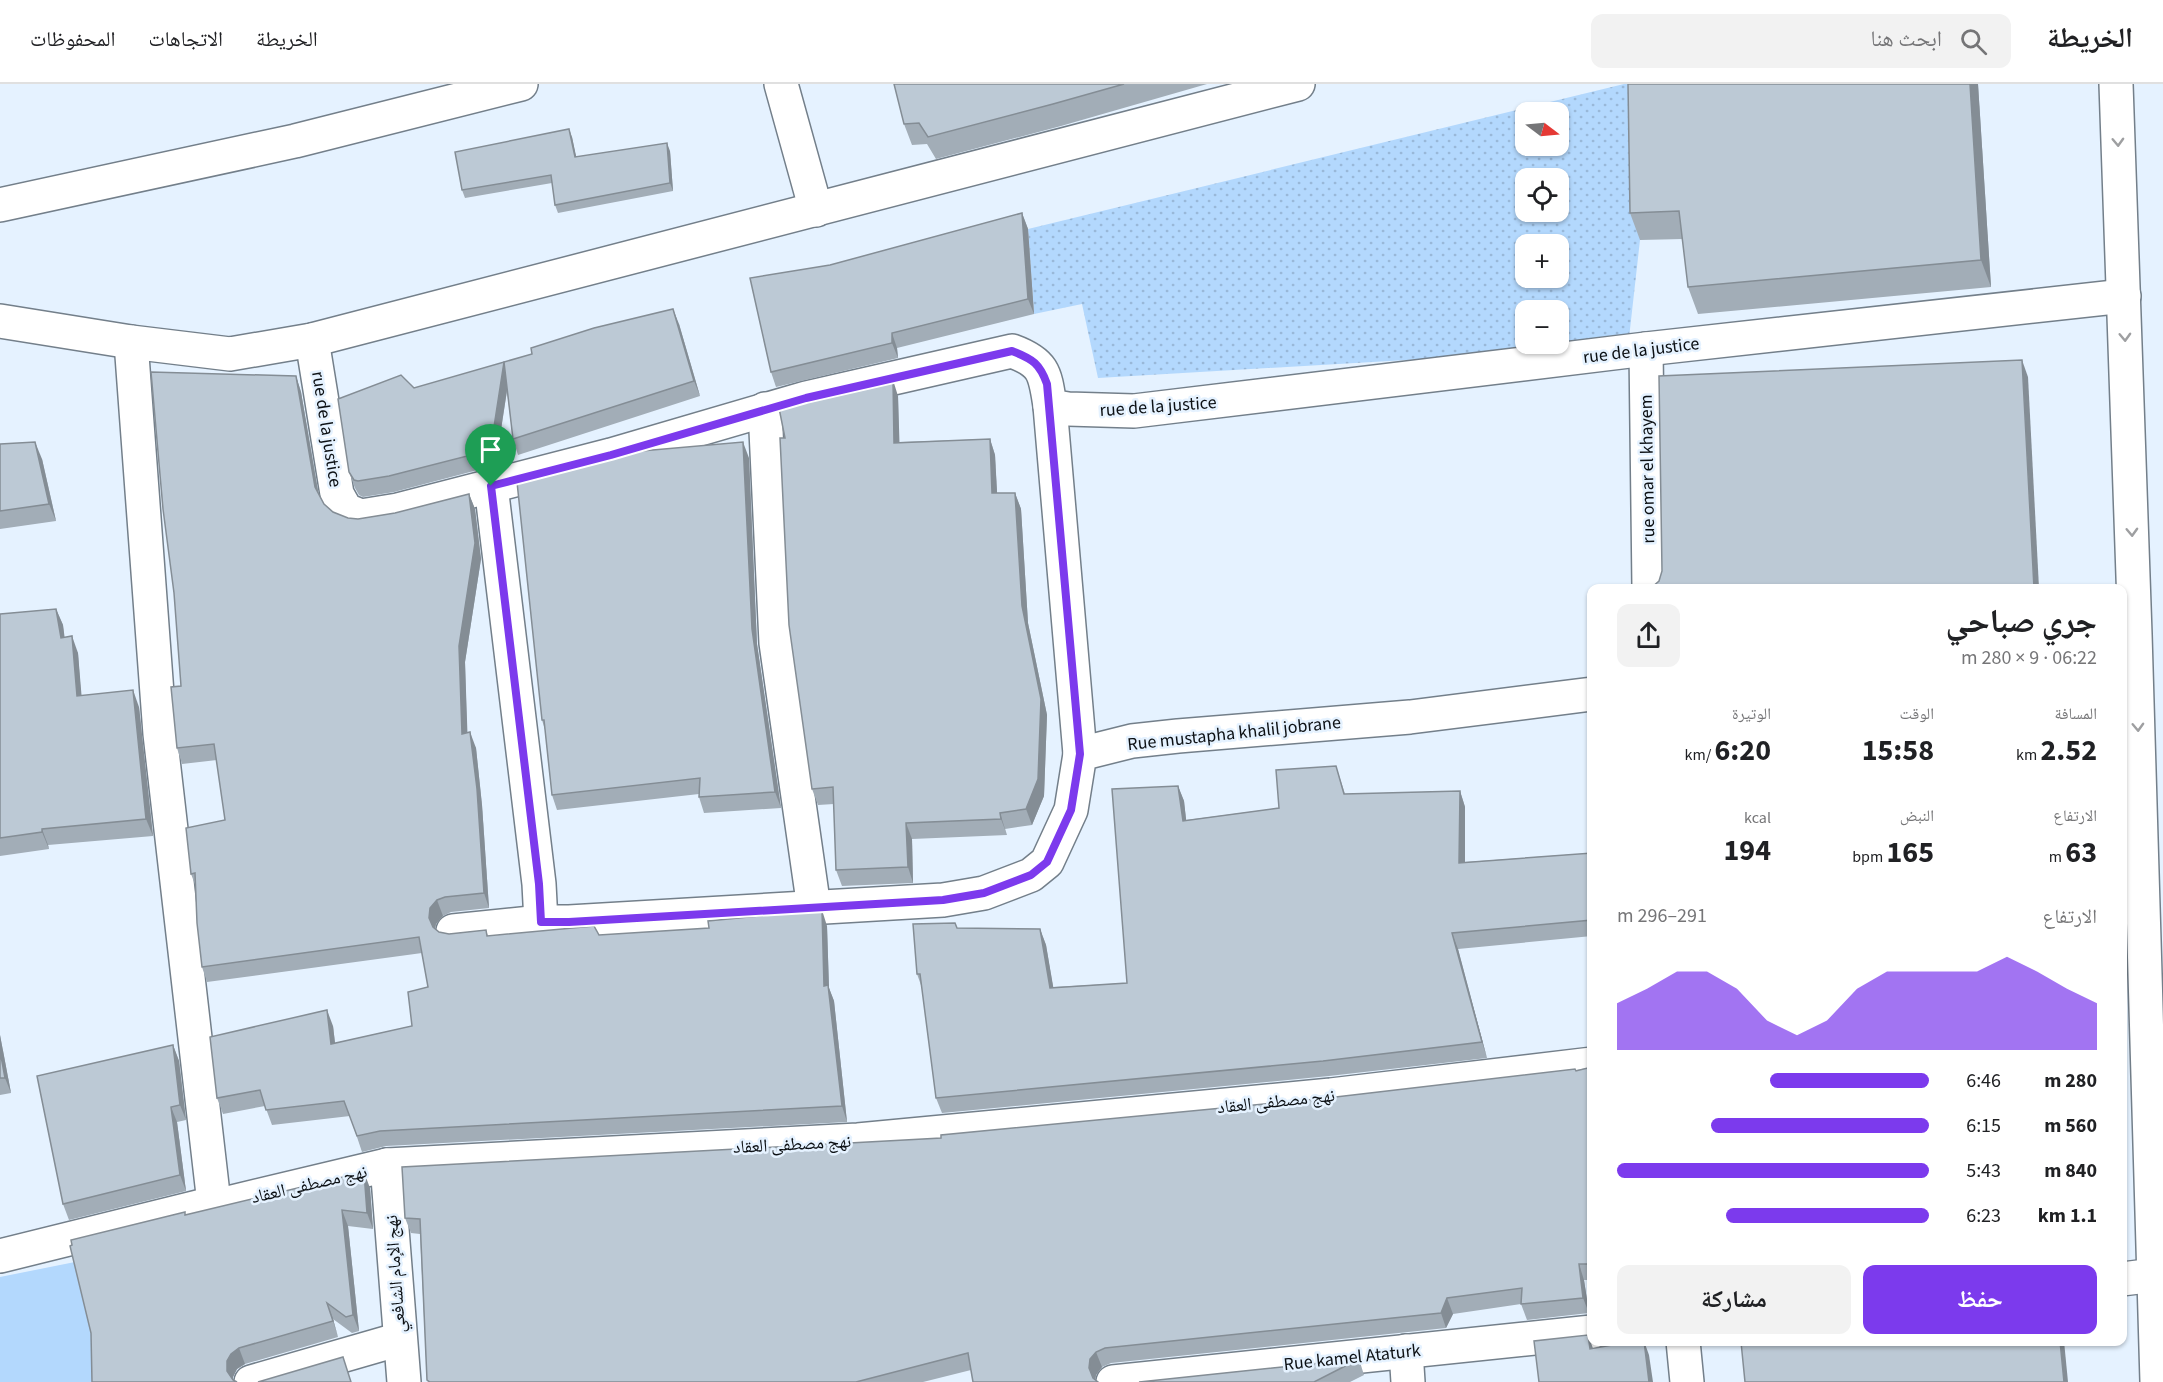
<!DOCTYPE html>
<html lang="ar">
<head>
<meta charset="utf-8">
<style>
  body { margin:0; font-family:"Source Sans 3","Noto Naskh Arabic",sans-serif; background:#f2f2f2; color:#202124; direction:rtl; height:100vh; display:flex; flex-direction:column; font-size:22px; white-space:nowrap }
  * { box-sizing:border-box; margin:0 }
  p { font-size:20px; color:#757577 }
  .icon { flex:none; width:33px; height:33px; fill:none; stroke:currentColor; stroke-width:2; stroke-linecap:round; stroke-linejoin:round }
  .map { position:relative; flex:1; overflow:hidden; direction:ltr }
  .side { position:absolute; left:1587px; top:500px; width:540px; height:762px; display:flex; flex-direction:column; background:#fff; border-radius:12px; box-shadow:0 2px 4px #0004; direction:rtl }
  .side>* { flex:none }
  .needle { width:39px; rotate:106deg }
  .tools { position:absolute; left:1515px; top:18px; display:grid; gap:12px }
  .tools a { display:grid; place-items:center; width:54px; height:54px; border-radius:12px; background:#fff; box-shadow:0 2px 4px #0004; font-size:30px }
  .pin { position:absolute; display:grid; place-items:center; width:51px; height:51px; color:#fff; margin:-62px -26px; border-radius:50% 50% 50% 0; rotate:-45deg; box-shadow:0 0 6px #0007 }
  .pin .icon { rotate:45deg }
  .round { display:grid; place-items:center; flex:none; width:63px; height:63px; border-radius:12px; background:#f2f2f2 }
  .overview { display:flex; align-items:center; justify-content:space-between; height:102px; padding:0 30px }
  h1 { font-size:33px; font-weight:700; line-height:45px }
  .metrics { display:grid; grid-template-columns:repeat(3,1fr); gap:9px; height:102px; padding:6px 30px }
  .metrics div { display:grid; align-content:center }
  .metrics b { font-size:30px; font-weight:700 }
  .metrics small { font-size:16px; font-weight:400 }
  .metrics p { font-size:16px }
  .chart { height:168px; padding:12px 30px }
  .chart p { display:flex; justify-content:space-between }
  .chart svg { width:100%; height:108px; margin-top:6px; fill:#7c3aed; opacity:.7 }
  .button { display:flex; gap:12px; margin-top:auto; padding:12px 30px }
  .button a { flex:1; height:69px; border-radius:12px; background:#7c3aed; color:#fff; font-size:24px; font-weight:700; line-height:69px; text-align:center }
  .button a+a { background:#f2f2f2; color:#202124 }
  ul { padding:0 30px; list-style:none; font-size:20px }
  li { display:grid; grid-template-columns:96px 72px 1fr; align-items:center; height:45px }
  li i { height:15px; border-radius:8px; background:#7c3aed }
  header { display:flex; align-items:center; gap:36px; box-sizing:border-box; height:84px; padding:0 30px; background:#fff; border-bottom:2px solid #e0e0e0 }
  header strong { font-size:28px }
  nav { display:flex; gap:33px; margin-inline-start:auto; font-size:21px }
  .search { width:420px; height:54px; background:#f2f2f2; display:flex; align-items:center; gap:15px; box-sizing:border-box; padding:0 21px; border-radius:12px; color:#757577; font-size:22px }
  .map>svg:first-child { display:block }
  .grass { fill:#b3d8fd }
  .garden { fill:url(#garden-dots); fill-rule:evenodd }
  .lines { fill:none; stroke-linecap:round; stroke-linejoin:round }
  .minor-casing { stroke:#737f8a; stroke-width:36 }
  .minor { stroke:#fff; stroke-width:33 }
  .wall { fill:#a2adb7 }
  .shaded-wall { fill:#848d95 }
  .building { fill:#bcc9d5; stroke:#848d95; stroke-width:1.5 }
  .oneway { stroke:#9e9fa1 }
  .route-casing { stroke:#fff; stroke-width:12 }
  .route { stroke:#7c3aed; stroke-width:8 }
  .labels { text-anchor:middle; stroke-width:5; stroke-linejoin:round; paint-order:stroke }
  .street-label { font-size:18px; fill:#0c1014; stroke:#e5f2ff }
</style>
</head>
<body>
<header>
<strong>الخريطة</strong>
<div class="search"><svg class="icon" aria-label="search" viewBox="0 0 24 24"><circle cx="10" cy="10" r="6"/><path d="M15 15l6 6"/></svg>ابحث هنا</div>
<nav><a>الخريطة</a><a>الاتجاهات</a><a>المحفوظات</a></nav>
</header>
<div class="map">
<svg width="2163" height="1298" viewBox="0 0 2163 1298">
  <defs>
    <pattern id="garden-dots" width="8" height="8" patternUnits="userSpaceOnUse" patternTransform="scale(1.5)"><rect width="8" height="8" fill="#b3d8fd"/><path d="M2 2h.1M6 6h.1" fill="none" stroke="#99b8d8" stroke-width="1.8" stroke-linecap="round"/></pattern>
  </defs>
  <rect width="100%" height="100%" fill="#e5f2ff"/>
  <path class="grass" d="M 75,1178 L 97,1265 L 98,1298 L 0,1298 L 0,1193 Z"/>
  <path class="garden" d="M 1624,0 L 1637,0 L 1640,156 L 1628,263 L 1098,294 L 1082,220 L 1034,230 L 1028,145 ZM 1526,28 L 1558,28 L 1558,62 L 1526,62 ZM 1526,94 L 1558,94 L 1558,128 L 1526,128 ZM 1526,160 L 1558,160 L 1558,194 L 1526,194 ZM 1526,226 L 1558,226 L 1558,260 L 1526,260 Z"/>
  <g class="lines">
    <g class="minor-casing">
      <g id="minor">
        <path d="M 781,0 L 816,126"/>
        <path d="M 2116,0 L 2135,550 L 2157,1298"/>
        <path d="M 0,121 L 295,57 L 521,0"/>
        <path d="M 0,237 L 131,258 L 230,270 L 312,256 L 1298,0"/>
        <path d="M 312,256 L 337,410 L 346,426 L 361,432 L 398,426 L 611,371 L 806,314 L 1012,267 C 1045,279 1045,290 1050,322 L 1068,325 L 1134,327 L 1646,265 L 2124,212"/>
        <path d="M 131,258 L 160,650 L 214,1119"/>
        <path d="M 1646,265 L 1649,504"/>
        <path d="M 1050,322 L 1080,670"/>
        <path d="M 765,325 L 776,559 L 814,824"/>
        <path d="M 491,402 L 539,800 L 541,838 L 569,838 L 943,816 L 984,809 L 1031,791 L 1047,778 L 1071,726 L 1080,670 L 1132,657 L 1178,652 L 1410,633 L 1592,610"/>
        <path d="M 453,847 L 541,838"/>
        <path d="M 387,1081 L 404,1298"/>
        <path d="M 0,1172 L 214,1119 L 228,1119 L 387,1081 L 858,1056 L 1331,1011 L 1592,980"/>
        <path d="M 2122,1195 L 2155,1191"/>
        <path d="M 1683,1257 L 1687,1298"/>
        <path d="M 1406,1267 L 1408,1298"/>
        <path d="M 251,1298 L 400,1255"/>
        <path d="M 1113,1298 L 1592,1248"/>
      </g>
    </g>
    <use href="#minor" class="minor"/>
  </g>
  <g class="wall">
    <path d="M 894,0 L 1207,0 L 1061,42 L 936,75 L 927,60 L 912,61 L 904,40 Z"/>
    <path d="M 1628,0 L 1978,0 L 1991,203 L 1698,230 L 1688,203 L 1683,155 L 1640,156 L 1630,129 Z"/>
    <path d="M 572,53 L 576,73 L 670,67 L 673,107 L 558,129 L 555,121 L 552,99 L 465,114 L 462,106 Z"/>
    <path d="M 1022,129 L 1028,145 L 1034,230 L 897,264 L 898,274 L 776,303 L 771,288 L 830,181 Z"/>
    <path d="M 679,240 L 700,312 L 518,371 L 513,355 L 507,307 L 496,378 L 488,380 L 489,383 L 394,408 L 363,413 L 359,411 L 355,404 L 349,388 L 414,304 Z"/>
    <path d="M 296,292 L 301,308 L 319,411 L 324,420 L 333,428 L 348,434 L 358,435 L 395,429 L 469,410 L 475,425 L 481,475 L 465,578 L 467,649 L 476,664 L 482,721 L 489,824 L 451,828 L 443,832 L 436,840 L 435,845 L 439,848 L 449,850 L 486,846 L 488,852 L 599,851 L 827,842 L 829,904 L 834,917 L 847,1038 L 386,1062 L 362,1068 L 350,1032 L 272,1041 L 265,1022 L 223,1030 L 217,1014 L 333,942 L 335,959 L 412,942 L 428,903 L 422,869 L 207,898 L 202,883 L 196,803 L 191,790 L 225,736 L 217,676 L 182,680 L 177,664 L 181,602 Z"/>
    <path d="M 898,312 L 899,358 L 990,355 L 995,371 L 997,409 L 1015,409 L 1021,425 L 1028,539 L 1047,631 L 1044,712 L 1032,741 L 1005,745 L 1007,751 L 912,755 L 913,799 L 842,802 L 836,786 L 834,720 L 818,721 L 812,705 L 785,354 Z"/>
    <path d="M 0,360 L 42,375 L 56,437 L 0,445 Z"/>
    <path d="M 749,374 L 757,560 L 781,724 L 704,729 L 699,713 L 699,710 L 557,726 L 552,711 L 545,646 L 542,636 Z"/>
    <path d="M 56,525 L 63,541 L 64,553 L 78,569 L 81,612 L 139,623 L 153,752 L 48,761 L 49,765 L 0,772 L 0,530 Z"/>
    <path d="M 1336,682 L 1345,710 L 1460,707 L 1465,723 L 1465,778 L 1592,769 L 1592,852 L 1458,865 L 1487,974 L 1329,992 L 942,1029 L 936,1014 L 922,904 L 917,890 L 957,844 L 1040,845 L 1046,861 L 1053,903 L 1127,899 L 1178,702 L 1184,717 L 1186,736 L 1279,724 Z"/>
    <path d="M 0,951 L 11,1009 L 0,1011 Z"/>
    <path d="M 173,961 L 179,977 L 186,1036 L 177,1038 L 186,1107 L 69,1136 L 63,1120 Z"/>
    <path d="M 1592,983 L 1592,1196 L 1584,1196 L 1589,1229 L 1527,1236 L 1521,1220 L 1453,1230 L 1446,1244 L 1111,1279 L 1102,1283 L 1096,1291 L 1095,1296 L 971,1286 L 923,1298 L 428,1298 L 427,1296 L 420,1150 L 411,1149 L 405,1134 L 941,1054 L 1327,1014 L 1576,986 Z"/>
    <path d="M 370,1104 L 373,1145 L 348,1142 L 359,1247 L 352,1249 L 333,1235 L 338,1253 L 245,1280 L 237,1285 L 233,1293 L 233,1296 L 92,1298 L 186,1131 Z"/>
    <path d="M 1359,1275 L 1364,1291 L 1350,1298 L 1139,1298 Z"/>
  </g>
  <g class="shaded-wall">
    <path d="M 1970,0 L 1978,0 L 1991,203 L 1981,176 Z"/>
    <path d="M 569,45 L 572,53 L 578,81 L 575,73 Z"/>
    <path d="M 667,59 L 670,67 L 673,107 L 670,99 Z"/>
    <path d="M 1022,129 L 1028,145 L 1034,230 L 1028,215 Z"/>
    <path d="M 673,225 L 679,240 L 700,312 L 694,297 Z"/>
    <path d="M 892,249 L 897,264 L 898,274 L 892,259 Z"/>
    <path d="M 2022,276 L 2028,293 L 2039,504 L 2034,504 Z"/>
    <path d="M 504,278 L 509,293 L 496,378 L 491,362 Z"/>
    <path d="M 296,292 L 301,308 L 320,419 L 315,403 Z"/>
    <path d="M 893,296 L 898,312 L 900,375 L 894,359 Z"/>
    <path d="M 990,355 L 995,371 L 998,426 L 992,409 Z"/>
    <path d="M 35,358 L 42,375 L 56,437 L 49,420 Z"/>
    <path d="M 743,358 L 749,374 L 757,560 L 781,724 L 775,708 L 752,545 Z"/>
    <path d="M 1015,409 L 1021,425 L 1028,539 L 1047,631 L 1044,712 L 1032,741 L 1026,725 L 1022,522 Z"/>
    <path d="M 469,410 L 475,425 L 481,475 L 465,578 L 468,665 L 462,650 L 459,562 Z"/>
    <path d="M 56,525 L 63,541 L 67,571 L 61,554 Z"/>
    <path d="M 72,552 L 78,569 L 83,629 L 77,612 Z"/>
    <path d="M 133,606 L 139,623 L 153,752 L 146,735 Z"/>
    <path d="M 470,648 L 476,664 L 482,721 L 489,824 L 484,809 Z"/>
    <path d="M 1178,702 L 1184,717 L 1188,752 L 1183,737 Z"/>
    <path d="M 1460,707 L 1465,723 L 1465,794 L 1459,779 Z"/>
    <path d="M 1000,729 L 1005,745 L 1007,751 L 1001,735 Z"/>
    <path d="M 906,739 L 912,755 L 913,799 L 908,783 Z"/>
    <path d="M 42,745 L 48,761 L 49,765 L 42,748 Z"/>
    <path d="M 437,816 L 443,832 L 436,840 L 434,849 L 429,834 L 430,824 Z"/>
    <path d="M 822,826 L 827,842 L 829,904 L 834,917 L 847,1038 L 842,1022 L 824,902 Z"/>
    <path d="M 1040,845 L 1046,861 L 1056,919 L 1050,904 Z"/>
    <path d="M 1452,849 L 1458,865 L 1487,974 L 1482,958 Z"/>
    <path d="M 327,926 L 333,942 L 337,976 L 331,960 Z"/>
    <path d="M 0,951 L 11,1009 L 5,994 L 0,967 Z"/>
    <path d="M 173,961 L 179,977 L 186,1036 L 180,1021 Z"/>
    <path d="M 171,1023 L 177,1038 L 186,1107 L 180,1091 Z"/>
    <path d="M 364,1088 L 370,1104 L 373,1145 L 367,1129 Z"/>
    <path d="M 342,1126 L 348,1142 L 359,1247 L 353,1231 Z"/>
    <path d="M 1579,1180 L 1584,1196 L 1589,1229 L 1583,1214 Z"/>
    <path d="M 1447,1214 L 1453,1230 L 1446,1244 L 1441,1229 Z"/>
    <path d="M 327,1219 L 333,1235 L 338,1253 L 333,1237 Z"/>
    <path d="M 1588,1251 L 1594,1267 L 1590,1265 Z"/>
    <path d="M 1644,1257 L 1649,1271 L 1653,1298 L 1649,1298 Z"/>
    <path d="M 2060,1257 L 2064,1257 L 2068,1298 L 2064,1298 Z"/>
    <path d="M 239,1264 L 245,1280 L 237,1285 L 233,1293 L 233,1298 L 227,1287 L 227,1277 L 231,1270 Z"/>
    <path d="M 1096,1268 L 1102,1283 L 1096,1291 L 1095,1298 L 1089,1284 L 1090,1275 Z"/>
  </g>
  <g class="building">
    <path d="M 894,0 L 1124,0 L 1053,20 L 928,53 L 919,39 L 904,40 Z"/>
    <path d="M 1628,0 L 1970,0 L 1981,176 L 1688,203 L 1679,127 L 1630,129 Z"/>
    <path d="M 569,45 L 575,73 L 667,59 L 670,99 L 555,121 L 551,91 L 462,106 L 455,68 Z"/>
    <path d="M 1022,129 L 1028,215 L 892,249 L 892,259 L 771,288 L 750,194 L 830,181 Z"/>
    <path d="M 673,225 L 694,297 L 513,355 L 504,278 L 532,270 L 531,264 L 594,244 Z"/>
    <path d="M 2022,276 L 2034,504 L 1651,504 L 1659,497 L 1662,487 L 1659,292 Z"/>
    <path d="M 504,278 L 491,362 L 483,365 L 483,368 L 389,392 L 358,397 L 354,396 L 349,388 L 338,315 L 401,291 L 414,304 Z"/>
    <path d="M 151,288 L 296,292 L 315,403 L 324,420 L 333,428 L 348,434 L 358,435 L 395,429 L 469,410 L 475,459 L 459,562 L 462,650 L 470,648 L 477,705 L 484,809 L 445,813 L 437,816 L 430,824 L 429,834 L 433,843 L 439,848 L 449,850 L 486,846 L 487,852 L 594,842 L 599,851 L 709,844 L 708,837 L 822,826 L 824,902 L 828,901 L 842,1022 L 380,1047 L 357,1052 L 344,1017 L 266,1026 L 260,1006 L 217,1014 L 210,953 L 327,926 L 331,960 L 412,942 L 408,908 L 428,903 L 419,853 L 202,883 L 197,839 L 195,789 L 191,790 L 186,744 L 225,736 L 214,660 L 177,664 L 171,603 L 181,602 L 174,509 L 163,425 Z"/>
    <path d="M 893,296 L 894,359 L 990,355 L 992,409 L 1015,409 L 1022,522 L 1041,615 L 1038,695 L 1026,725 L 1000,729 L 1001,735 L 906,739 L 908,783 L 836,786 L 833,703 L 812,705 L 789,541 L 780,354 L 785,354 L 779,324 Z"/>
    <path d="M 35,358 L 49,420 L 0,427 L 0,360 Z"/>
    <path d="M 743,358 L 752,545 L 775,708 L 699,713 L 700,694 L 552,711 L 544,636 L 542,636 L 517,398 L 630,368 Z"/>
    <path d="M 56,525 L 61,554 L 72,552 L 77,612 L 133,606 L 146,735 L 42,745 L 42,748 L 0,754 L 0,530 Z"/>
    <path d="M 1336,682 L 1344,710 L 1460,707 L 1459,779 L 1592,769 L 1592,836 L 1452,849 L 1482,958 L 1323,977 L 936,1014 L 920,890 L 917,890 L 913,840 L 955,839 L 957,844 L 1040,845 L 1050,904 L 1127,899 L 1112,705 L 1178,702 L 1183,737 L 1279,724 L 1276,686 Z"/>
    <path d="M 173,961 L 180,1021 L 171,1023 L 180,1091 L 63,1120 L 37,992 Z"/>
    <path d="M 0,967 L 5,994 L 0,994 Z"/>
    <path d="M 1592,983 L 1592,1180 L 1579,1180 L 1583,1214 L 1521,1220 L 1522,1204 L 1447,1214 L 1441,1229 L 1105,1264 L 1096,1268 L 1090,1275 L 1089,1284 L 1093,1294 L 1098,1298 L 973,1298 L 968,1269 L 856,1298 L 430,1298 L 427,1296 L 420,1135 L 405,1134 L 402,1083 L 941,1054 L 941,1051 L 1327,1014 L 1575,985 L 1576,987 Z"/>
    <path d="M 364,1088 L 367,1129 L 342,1126 L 353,1231 L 346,1233 L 327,1219 L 333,1237 L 239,1264 L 231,1270 L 227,1277 L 227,1287 L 233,1296 L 237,1298 L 92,1298 L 91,1249 L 70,1162 L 72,1161 L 71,1156 L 185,1128 L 185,1131 Z"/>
    <path d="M 1588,1251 L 1590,1265 L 1635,1257 L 1644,1257 L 1649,1298 L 1539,1298 L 1534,1257 Z"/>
    <path d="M 1755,1257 L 2060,1257 L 2064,1298 L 1745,1298 L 1741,1258 Z"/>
    <path d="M 343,1273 L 351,1298 L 258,1298 Z"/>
    <path d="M 1359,1275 L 1314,1298 L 1139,1298 Z"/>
  </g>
  <defs><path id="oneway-chevron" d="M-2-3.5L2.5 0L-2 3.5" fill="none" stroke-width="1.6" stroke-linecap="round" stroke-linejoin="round" transform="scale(1.5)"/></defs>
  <g class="oneway">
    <use href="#oneway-chevron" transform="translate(2118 58) rotate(88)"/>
    <use href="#oneway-chevron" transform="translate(2125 253) rotate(88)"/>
    <use href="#oneway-chevron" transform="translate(2132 448) rotate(88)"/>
    <use href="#oneway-chevron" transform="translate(2138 643) rotate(88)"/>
  </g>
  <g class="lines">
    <g class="route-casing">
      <path id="route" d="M 1012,267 C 1033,275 1040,280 1047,300 L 1080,670 L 1071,726 L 1047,778 L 1031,791 L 984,809 L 943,816 L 569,838 L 541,838 L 539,800 L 491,402 L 611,371 L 806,314 Z"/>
    </g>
    <use href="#route" class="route"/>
  </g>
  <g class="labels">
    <g class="street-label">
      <text transform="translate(1641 266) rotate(-7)" y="6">rue de la justice</text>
      <text transform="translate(1158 322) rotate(-4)" y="6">rue de la justice</text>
      <text transform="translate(327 345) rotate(81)" y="6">rue de la justice</text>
      <text transform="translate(1647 385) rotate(-91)" y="6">rue omar el khayem</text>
      <text transform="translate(1234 649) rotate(-6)" y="6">Rue mustapha khalil jobrane</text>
      <text transform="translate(1276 1017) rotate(-6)" y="6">نهج مصطفى العقاد</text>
      <text transform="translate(792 1060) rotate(-3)" y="6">نهج مصطفى العقاد</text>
      <text transform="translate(309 1100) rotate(-13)" y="6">نهج مصطفى العقاد</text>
      <text transform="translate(395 1190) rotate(-94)" y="6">نهج الإمام الشافعي</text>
      <text transform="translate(1352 1273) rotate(-6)" y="6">Rue kamel Ataturk</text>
    </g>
  </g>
</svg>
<div class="tools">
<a><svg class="needle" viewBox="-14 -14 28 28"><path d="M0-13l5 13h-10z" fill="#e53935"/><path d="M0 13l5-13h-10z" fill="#757577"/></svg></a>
<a><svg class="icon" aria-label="locate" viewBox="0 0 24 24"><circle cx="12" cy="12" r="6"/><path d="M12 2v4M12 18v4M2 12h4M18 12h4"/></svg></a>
<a>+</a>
<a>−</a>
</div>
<div class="pin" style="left:491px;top:402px;background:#1e9e55"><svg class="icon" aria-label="arrive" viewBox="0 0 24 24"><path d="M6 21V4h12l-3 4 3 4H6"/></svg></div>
<section class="side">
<div class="overview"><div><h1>جري صباحي</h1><p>06:22 · 9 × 280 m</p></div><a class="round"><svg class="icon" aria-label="share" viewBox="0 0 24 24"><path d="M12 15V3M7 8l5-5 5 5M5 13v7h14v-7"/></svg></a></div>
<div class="metrics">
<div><p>المسافة</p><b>2.52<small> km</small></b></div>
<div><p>الوقت</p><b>15:58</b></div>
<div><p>الوتيرة</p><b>6:20<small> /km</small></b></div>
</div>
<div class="metrics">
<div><p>الارتفاع</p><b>63<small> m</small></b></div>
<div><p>النبض</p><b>165<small> bpm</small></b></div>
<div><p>kcal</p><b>194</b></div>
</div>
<div class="chart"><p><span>الارتفاع</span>291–296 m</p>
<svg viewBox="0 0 160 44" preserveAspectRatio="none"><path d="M0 44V25L10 19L20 12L30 12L40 19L50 32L60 38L70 32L80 19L90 12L100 12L110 12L120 12L130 6L140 12L150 19L160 25V44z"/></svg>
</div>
<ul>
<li><b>280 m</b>6:46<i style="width:51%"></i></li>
<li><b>560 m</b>6:15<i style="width:70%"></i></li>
<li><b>840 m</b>5:43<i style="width:100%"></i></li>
<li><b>1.1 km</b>6:23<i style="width:65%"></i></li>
</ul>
<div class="button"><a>حفظ</a><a>مشاركة</a></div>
</section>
</div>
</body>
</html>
